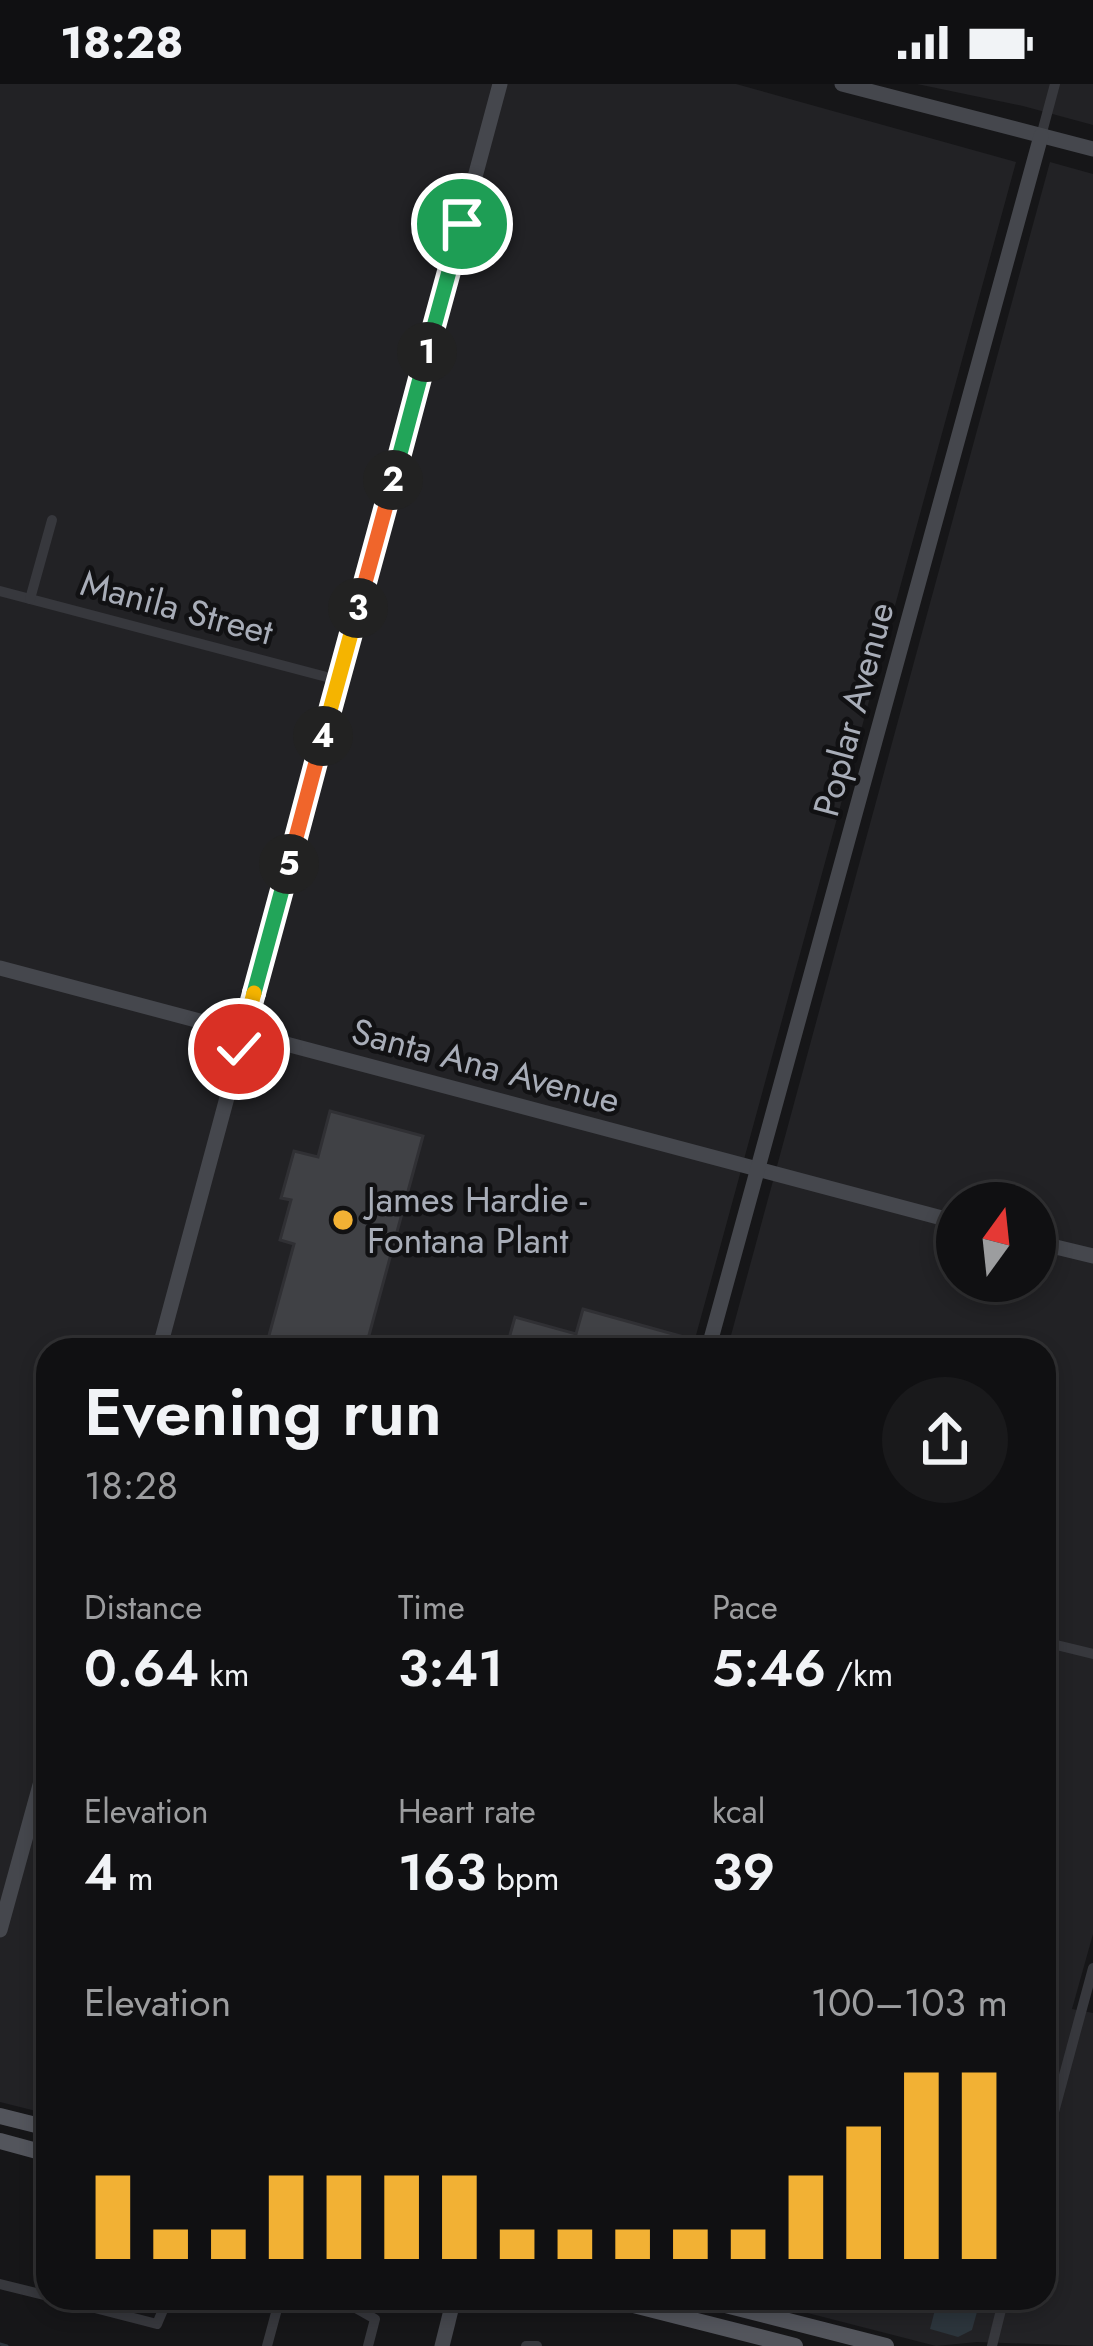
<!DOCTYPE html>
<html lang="en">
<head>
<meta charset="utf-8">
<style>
  body { margin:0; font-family:Jost,sans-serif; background:#19191b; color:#f1f3f6; height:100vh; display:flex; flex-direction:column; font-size:45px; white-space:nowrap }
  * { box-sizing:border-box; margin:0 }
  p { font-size:39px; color:#9c9d9f }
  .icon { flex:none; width:66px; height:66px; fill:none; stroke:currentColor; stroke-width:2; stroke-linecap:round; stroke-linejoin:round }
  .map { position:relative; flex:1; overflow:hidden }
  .details { position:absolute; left:36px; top:1254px; width:1020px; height:972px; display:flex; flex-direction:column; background:#101012; border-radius:36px; box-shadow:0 6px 18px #0003,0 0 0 3px #303032 }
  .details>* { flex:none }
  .needle { width:78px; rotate:15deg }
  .tools { position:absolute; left:936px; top:1098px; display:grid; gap:24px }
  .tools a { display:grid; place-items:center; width:120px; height:120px; border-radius:50%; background:#101012; box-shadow:0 6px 18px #0003,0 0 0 3px #303032; font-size:60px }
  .pin { position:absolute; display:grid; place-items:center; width:102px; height:102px; color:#fff; margin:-51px; border:6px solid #fff; border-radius:50%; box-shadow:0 3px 12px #0007 }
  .km { position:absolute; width:60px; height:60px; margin:-30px; border-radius:50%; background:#222; color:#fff; font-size:33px; line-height:60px; text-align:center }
  .round { display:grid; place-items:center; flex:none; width:126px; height:126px; border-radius:63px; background:#19191b }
  .summary { display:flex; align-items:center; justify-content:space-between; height:204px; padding:0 48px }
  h1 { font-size:66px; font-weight:600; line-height:90px }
  .stats { display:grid; grid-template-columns:repeat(3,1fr); gap:18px; height:204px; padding:12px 48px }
  .stats div { display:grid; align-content:center }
  .stats b { font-size:51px; font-weight:600 }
  .stats small { font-size:33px; font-weight:400 }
  .stats p { font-size:33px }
  .chart { height:336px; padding:24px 48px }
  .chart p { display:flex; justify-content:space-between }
  .chart svg { width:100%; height:216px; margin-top:12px; stroke:#f2b134; stroke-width:6 }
  .status { display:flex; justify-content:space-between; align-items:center; height:84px; padding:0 60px; background:#101012; direction:ltr }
  .status svg { height:33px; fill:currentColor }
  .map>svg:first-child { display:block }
  .built { fill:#222225; fill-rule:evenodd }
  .water { fill:#2c353c }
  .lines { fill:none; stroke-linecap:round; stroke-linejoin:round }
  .stream { stroke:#2c353c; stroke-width:3 }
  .building { fill:#404145; stroke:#303034; stroke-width:3 }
  .street { stroke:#37383d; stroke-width:10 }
  .secondary { stroke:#45474d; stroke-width:15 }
  .primary { stroke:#53555c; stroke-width:16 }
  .split-1-casing { stroke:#fff; stroke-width:24 }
  .split-2-casing { stroke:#fff; stroke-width:24 }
  .split-3-casing { stroke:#fff; stroke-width:24 }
  .split-4-casing { stroke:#fff; stroke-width:24 }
  .split-5-casing { stroke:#fff; stroke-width:24 }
  .split-6-casing { stroke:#fff; stroke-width:24 }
  .split-7-casing { stroke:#fff; stroke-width:24 }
  .split-1 { stroke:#22a559; stroke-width:15 }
  .split-2 { stroke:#22a559; stroke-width:15 }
  .split-3 { stroke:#f0652b; stroke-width:15 }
  .split-4 { stroke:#f5b400; stroke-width:15 }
  .split-5 { stroke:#f0652b; stroke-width:15 }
  .split-6 { stroke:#22a559; stroke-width:15 }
  .split-7 { stroke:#f5b400; stroke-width:15 }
  .poi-dot { fill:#f2b134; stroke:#111113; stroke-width:4.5 }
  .labels { text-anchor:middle; stroke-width:9; stroke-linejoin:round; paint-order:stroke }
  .street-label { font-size:36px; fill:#a8adb8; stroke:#111113 }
  .poi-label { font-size:36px; fill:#a8adb8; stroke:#111113; text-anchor:start }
</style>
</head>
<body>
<div class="status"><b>18:28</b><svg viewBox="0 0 49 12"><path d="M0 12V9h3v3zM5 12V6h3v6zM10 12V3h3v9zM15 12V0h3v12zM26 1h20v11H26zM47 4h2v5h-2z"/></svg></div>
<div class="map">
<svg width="1093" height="2262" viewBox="0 0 1093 2262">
  <rect width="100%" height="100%" fill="#161618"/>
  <g class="built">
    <path d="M 0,0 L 736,0 L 1016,78 L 692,1266 L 48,1266 L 48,2030 L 0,2018 Z"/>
    <path d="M 917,0 L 1093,0 L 1093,41 L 1023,22 Z"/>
    <path d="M 1050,78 L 1093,90 L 1093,1850 L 1072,1925 L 1093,1929 L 1093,2262 L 977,2258 L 936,2262 L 749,2214 L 1044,2214 L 1044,1266 L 727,1266 ZM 957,1119 L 1035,1119 L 1035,1197 L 957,1197 Z"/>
  </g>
  <path class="water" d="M 938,2214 L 980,2217 L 972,2246 L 958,2253 L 930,2245 Z"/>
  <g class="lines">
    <path class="stream" d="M 0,2260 L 7,2262"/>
  </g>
  <g class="building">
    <path d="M 330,1027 L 423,1052 L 365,1266 L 265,1266 L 294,1160 L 280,1156 L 291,1116 L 281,1114 L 294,1067 L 318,1073 Z"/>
    <path d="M 583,1225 L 684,1253 L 680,1266 L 536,1266 L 508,1258 L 515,1233 L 576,1250 Z"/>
  </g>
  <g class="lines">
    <g class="street">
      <path d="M 1041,52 L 1055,0"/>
      <path d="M 0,507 L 338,596"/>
      <path d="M 30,515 L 52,436"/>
      <path d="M 1044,1558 L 1093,1570"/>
      <path d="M 1044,2065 L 1093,1884"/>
      <path d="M 0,2200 L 48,2212"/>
      <path d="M 56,2214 L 157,2240 L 168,2214"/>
      <path d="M 338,2214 L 375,2235 L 368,2262"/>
      <path d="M 267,2262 L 280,2214"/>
      <path d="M 526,2262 L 537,2262"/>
      <path d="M 992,2262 L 1004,2214"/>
    </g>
    <g class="secondary">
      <path d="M 842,0 L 1093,65"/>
      <path d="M 0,884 L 957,1138"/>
      <path d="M 1035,1158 L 1093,1172"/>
      <path d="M 159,1266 L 500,0"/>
      <path d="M 708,1266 L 1041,52"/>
      <path d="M 0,1846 L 48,1672"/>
      <path d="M 442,2262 L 454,2214"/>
    </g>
    <g class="primary">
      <path d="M 0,2032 L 48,2044"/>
      <path d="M 0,2057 L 48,2070"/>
      <path d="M 606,2214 L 795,2262"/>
      <path d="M 698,2214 L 886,2262"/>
    </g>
  </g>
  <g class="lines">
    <g class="split-1-casing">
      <path id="split-1" d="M 427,268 L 462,140"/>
    </g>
    <g class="split-2-casing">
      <path id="split-2" d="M 393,396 L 427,268"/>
    </g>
    <g class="split-3-casing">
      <path id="split-3" d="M 358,524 L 393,396"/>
    </g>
    <g class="split-4-casing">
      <path id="split-4" d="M 323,652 L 358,524"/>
    </g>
    <g class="split-5-casing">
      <path id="split-5" d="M 289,780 L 323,652"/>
    </g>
    <g class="split-6-casing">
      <path id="split-6" d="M 254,909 L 289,780"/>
    </g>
    <g class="split-7-casing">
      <path id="split-7" d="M 239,965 L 254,909"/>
    </g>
    <use href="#split-1" class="split-1"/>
    <use href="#split-2" class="split-2"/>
    <use href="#split-3" class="split-3"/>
    <use href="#split-4" class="split-4"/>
    <use href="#split-5" class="split-5"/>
    <use href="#split-6" class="split-6"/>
    <use href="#split-7" class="split-7"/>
  </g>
  <circle class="poi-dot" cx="343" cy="1136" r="12"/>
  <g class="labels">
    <g class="street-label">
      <text transform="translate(177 523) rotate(15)" y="13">Manila Street</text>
      <text transform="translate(853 625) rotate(-75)" y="13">Poplar Avenue</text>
      <text transform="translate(486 981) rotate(15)" y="13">Santa Ana Avenue</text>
    </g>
    <g class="poi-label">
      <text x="367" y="1128">James Hardie -<tspan x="367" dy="41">Fontana Plant</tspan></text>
    </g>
  </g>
</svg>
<div class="tools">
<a><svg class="needle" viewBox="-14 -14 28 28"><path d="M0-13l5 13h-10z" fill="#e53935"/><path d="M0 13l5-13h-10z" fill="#9c9d9f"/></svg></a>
</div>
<div class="pin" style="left:462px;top:140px;background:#1e9e55"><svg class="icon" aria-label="arrive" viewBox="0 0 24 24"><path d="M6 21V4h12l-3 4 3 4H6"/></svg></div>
<div class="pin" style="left:239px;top:965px;background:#d93025"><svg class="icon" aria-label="check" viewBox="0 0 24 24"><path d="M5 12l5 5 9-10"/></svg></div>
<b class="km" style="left:427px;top:268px">1</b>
<b class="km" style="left:393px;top:396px">2</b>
<b class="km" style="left:358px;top:524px">3</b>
<b class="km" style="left:323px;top:652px">4</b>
<b class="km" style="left:289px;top:780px">5</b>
<section class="details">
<div class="summary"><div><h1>Evening run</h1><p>18:28</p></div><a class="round"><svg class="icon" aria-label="share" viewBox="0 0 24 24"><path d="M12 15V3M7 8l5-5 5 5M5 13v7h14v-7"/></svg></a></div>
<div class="stats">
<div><p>Distance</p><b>0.64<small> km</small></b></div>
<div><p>Time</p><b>3:41</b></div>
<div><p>Pace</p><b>5:46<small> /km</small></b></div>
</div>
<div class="stats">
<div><p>Elevation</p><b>4<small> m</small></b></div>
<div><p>Heart rate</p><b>163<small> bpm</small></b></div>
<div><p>kcal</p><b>39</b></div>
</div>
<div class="chart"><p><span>Elevation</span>100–103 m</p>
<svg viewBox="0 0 160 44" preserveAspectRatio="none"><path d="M5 44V27M15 44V38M25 44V38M35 44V27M45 44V27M55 44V27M65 44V27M75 44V38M85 44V38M95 44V38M105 44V38M115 44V38M125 44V27M135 44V17M145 44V6M155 44V6"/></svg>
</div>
</section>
</div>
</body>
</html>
